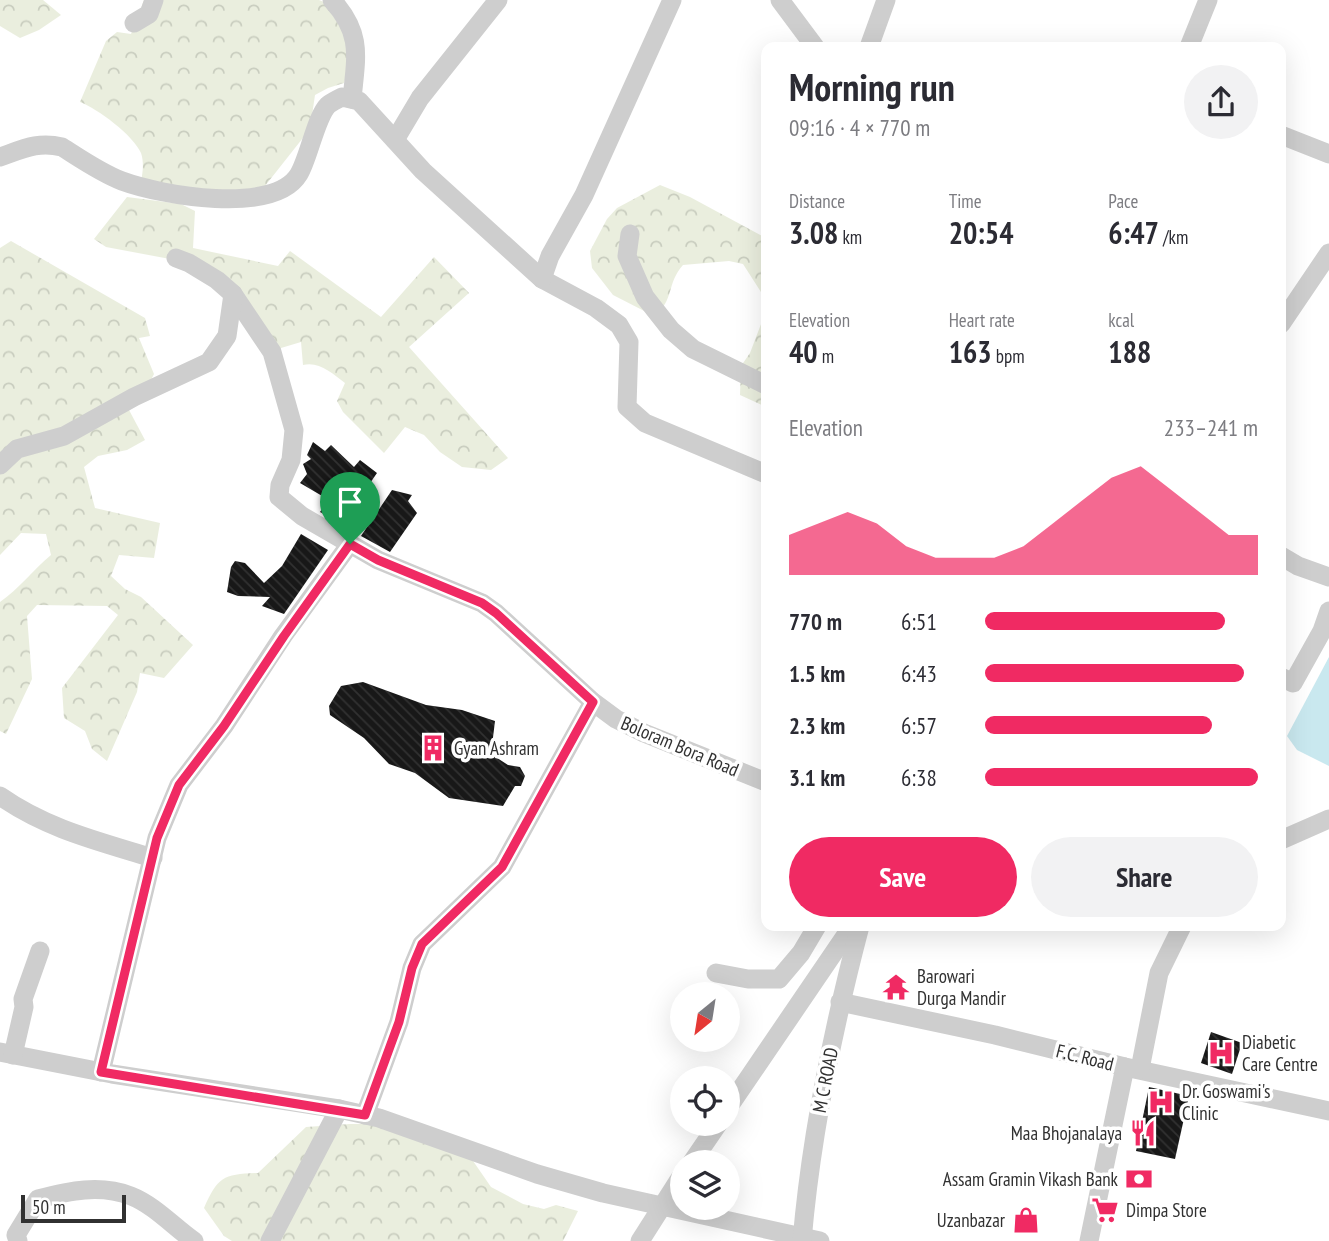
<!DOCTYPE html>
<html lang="en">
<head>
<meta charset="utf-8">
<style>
  body { margin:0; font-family:"PT Sans Narrow",sans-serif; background:#f2f2f3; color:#2b2b33; height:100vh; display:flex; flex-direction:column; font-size:26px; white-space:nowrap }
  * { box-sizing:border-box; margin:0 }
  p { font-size:23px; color:#7c7c81 }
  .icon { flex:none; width:38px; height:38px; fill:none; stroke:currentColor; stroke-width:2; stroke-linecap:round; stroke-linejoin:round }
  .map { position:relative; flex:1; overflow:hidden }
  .side { position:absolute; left:761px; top:42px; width:525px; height:889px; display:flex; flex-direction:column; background:#fff; border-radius:14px; box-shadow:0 7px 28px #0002 }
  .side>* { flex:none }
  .needle { width:46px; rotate:210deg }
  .buttons { position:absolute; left:670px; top:982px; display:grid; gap:14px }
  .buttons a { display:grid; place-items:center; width:70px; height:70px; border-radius:50%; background:#fff; box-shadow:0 7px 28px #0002; font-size:35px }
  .scale { position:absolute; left:21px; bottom:18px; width:105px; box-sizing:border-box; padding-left:7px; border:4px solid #313131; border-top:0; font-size:19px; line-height:24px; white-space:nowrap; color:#313131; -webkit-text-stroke:5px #fff; paint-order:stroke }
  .pin { position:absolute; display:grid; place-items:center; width:60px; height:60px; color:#fff; margin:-72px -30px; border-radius:50% 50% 50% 0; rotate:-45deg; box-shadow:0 0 7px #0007 }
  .pin .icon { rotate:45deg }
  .round { display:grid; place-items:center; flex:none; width:74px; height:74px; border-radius:37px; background:#f2f2f3 }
  .summary { display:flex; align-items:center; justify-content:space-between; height:119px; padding:0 28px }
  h1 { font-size:38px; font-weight:700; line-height:52px }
  .stats { display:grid; grid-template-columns:repeat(3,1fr); gap:10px; height:119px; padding:7px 28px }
  .stats div { display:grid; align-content:center }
  .stats b { font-size:30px; font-weight:700 }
  .stats small { font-size:19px; font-weight:400 }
  .stats p { font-size:19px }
  .chart { height:196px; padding:14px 28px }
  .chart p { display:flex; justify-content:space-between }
  .chart svg { width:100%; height:126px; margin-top:7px; fill:#f02a63; opacity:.7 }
  .button { display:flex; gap:14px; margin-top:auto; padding:14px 28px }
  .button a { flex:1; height:80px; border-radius:42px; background:#f02a63; color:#fff; font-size:28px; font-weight:700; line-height:80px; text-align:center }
  .button a+a { background:#f2f2f3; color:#2b2b33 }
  ul { padding:0 28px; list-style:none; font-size:23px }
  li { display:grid; grid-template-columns:112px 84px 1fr; align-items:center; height:52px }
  li i { height:18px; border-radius:9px; background:#f02a63 }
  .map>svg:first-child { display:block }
  .forest { fill:url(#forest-crowns) }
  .water { fill:#c9e8ef }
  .building { fill:url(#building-back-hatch) }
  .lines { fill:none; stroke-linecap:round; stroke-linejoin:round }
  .minor { stroke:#cecece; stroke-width:19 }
  .route-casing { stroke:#fff; stroke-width:14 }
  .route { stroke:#f02a63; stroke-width:9 }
  .labels { text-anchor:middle; stroke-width:7; stroke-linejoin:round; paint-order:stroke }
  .street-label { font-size:19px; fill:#313131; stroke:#fff }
  .poi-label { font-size:19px; fill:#313131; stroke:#fff; text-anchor:start }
</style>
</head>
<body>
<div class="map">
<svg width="1329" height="1241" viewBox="0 0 1329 1241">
  <defs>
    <pattern id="forest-crowns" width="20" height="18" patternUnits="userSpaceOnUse" patternTransform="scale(1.75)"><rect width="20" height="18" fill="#eaeede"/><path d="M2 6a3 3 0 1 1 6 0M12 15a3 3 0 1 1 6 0" fill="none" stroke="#c9cdbf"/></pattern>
    <pattern id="building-back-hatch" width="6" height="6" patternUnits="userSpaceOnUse" patternTransform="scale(1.75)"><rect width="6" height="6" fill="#181818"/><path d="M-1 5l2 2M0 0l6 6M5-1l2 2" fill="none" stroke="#313131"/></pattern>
  </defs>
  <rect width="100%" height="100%" fill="#fff"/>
  <g class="forest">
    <path d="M 0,0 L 43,0 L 61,15 L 39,30 L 20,38 L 0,26 Z"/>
    <path d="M 144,0 L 319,0 L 324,2 C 343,31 357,47 344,83 L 328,88 L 315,95 L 310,129 L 261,191 L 249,198 L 141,181 C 143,172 144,162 141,153 C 133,135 98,109 80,102 L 106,41 L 117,32 L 131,34 Z"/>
    <path d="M 660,185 L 690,197 L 766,238 L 766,300 L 743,264 L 729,261 L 683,265 C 666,284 675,300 654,316 L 613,295 L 592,268 L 590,251 L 607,219 L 617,208 Z"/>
    <path d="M 127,197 L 181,204 L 195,211 L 193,248 L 278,266 L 290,251 L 381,317 L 434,257 L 469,293 L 409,347 L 508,458 L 491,470 L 462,467 L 440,452 L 424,435 L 405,427 L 384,453 L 343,412 L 337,401 L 345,383 C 332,373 319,361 303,365 L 301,342 L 281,348 L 278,364 L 254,312 L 186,262 L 106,247 L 94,239 Z"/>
    <path d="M 11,241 L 145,318 L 150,336 L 139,338 L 154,374 L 146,390 L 129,410 L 145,440 L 127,450 L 98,456 L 84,467 L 95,508 L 160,523 L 154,558 L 119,555 L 111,576 L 125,589 L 141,597 L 193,645 L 164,678 L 140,673 L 137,692 L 107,761 L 92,749 L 85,731 L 64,718 L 62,688 L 118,615 L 107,606 L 37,605 L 27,616 L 32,679 L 6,734 L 0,731 L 0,602 C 19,589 33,570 51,555 L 46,534 L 21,533 L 0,555 L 0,248 Z"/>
    <path d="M 766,311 L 766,407 L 740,395 L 741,366 L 750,353 Z"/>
    <path d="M 350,1124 L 401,1124 L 471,1158 L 491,1187 L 523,1204 L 544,1209 L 556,1205 L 578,1211 L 563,1241 L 232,1241 L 224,1236 L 204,1208 C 218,1177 223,1174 258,1173 L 306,1127 Z"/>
  </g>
  <path class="water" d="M 1329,657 L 1329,766 L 1297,750 L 1287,736 Z"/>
  <g class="building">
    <path d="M 313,442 L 325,451 L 331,445 L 354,467 L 360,460 L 377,473 L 346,518 L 339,521 L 320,512 L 329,500 L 300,483 L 307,474 L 303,464 L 311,459 L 307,455 Z"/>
    <path d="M 392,490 L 412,495 L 408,501 L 417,513 L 390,552 L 361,536 Z"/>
    <path d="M 301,534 L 328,550 L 284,614 L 262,606 L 270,597 L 238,596 L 227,592 L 231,567 L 235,561 L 245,563 L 264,583 L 282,566 Z"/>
    <path d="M 363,682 L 426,705 L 462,710 L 495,721 L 491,754 L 508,765 L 520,767 L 525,776 L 521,786 L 515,786 L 503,806 L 449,798 L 415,773 L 389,764 L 364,738 L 330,715 L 329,706 L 341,686 Z"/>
    <path d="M 1211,1032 L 1242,1043 L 1232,1074 L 1201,1063 Z"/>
    <path d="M 1149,1087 L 1189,1096 L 1175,1159 L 1136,1151 Z"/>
  </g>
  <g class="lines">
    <g class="minor">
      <path d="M 332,0 C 363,34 356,57 352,99"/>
      <path d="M 780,0 L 815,47"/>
      <path d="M 134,23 L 149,14 L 154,0"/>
      <path d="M 869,47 L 886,0"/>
      <path d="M 1189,47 L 1208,0"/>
      <path d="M 1281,135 L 1329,154"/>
      <path d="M 395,140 L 420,98 L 498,0"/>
      <path d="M 0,157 C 23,149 38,141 62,147 C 81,159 101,173 122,181 C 160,195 274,216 299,174 C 309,157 316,117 328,105 C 332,102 338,99 342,97 L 359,101 L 423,171 L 542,279 L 596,308 L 619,325 L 629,342 L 627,407 L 645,423 L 766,474"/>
      <path d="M 630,234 L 627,256 L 645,297 L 671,330 L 693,349 L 766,385"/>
      <path d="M 176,258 L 189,263 L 217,280 L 233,294 L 272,352 L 294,430 L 291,460 L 280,485 L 279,497 L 302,516 L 378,560 L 482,603 L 496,613 L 593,702 L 616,719 L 644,733 L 766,782"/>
      <path d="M 542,279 L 550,256 L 584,195 L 672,0"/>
      <path d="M 1281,324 L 1329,253"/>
      <path d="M 0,465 L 17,449 L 64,436 L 134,397 L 209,362 L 227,336 L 233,294"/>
      <path d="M 1281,556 L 1298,566 L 1329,577"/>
      <path d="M 1281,677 L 1293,683 L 1322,631 L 1329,611"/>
      <path d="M 0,796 C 47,829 98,841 153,858"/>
      <path d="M 1281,840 L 1329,819"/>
      <path d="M 716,973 L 748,979 L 779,979 L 801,953 L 817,926"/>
      <path d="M 840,1002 L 995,1035 L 1125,1067 L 1329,1111"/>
      <path d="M 0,1052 L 112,1074 L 339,1109 L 379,1118 L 537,1174 L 603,1193 L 820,1241"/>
      <path d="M 13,1055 L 24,1007 L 23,999 L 40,951"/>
      <path d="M 1140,1069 L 1159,973 L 1182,926"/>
      <path d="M 101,1072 L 157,838 L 179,785 L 224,726 L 283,636 L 350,544"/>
      <path d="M 728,1108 L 852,926"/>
      <path d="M 365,1115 L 399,1022 L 412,968 L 422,944 L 502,867 L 593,702"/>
      <path d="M 692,1162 L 718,1124"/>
      <path d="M 18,1241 L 16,1235 L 38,1199 C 69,1191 100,1184 131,1196 C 154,1205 174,1227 194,1241"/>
      <path d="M 270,1241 L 339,1109"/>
      <path d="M 640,1241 L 682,1175"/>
      <path d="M 802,1241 C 811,1134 833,1029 860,926"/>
      <path d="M 1089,1241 L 1125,1067"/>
    </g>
  </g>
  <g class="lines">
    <g class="route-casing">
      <path id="route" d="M 350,544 L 378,560 L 482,603 L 496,613 L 593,702 L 502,867 L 422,944 L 412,968 L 399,1022 L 365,1115 L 101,1072 L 157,838 L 179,785 L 224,726 L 284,636 Z"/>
    </g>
    <use href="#route" class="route"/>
  </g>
  <defs>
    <g id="building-bare" transform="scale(2.1)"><path d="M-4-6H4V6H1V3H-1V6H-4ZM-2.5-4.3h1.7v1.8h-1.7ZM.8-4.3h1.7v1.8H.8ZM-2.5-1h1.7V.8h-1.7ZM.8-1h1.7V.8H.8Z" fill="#f02a63" stroke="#fff" stroke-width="2.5" paint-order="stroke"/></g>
    <g id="temple-bare" transform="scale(2.1)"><path d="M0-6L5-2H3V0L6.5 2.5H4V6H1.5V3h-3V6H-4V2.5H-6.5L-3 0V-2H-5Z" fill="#f02a63" stroke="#fff" stroke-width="2.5" paint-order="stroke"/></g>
    <g id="hospital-bare" transform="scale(2.1)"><path d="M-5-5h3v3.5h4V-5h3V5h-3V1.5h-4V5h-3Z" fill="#f02a63" stroke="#fff" stroke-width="2.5" paint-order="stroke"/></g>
    <g id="restaurant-bare" transform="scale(2.1)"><path d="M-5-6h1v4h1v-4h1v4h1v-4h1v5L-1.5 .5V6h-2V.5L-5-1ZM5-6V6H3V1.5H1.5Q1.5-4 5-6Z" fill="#f02a63" stroke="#fff" stroke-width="2.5" paint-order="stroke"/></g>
    <g id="bank-bare" transform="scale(2.1)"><path d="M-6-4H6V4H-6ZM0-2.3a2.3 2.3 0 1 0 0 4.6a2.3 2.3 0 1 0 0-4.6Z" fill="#f02a63" stroke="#fff" stroke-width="2.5" paint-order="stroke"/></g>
    <g id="supermarket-bare" transform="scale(2.1)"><path d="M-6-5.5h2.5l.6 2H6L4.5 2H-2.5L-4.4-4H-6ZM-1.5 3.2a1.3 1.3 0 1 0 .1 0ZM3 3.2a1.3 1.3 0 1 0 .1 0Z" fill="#f02a63" stroke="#fff" stroke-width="2.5" paint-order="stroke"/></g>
    <g id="shop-bare" transform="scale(2.1)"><path d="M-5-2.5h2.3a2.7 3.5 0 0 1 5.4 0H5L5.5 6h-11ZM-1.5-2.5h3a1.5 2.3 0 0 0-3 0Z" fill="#f02a63" stroke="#fff" stroke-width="2.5" paint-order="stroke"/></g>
  </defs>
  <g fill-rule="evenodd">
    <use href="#building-bare" x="433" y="748"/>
    <use href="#temple-bare" x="896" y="987"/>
    <use href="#hospital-bare" x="1221" y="1053"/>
    <use href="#hospital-bare" x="1161" y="1102"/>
    <use href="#restaurant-bare" x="1143" y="1133"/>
    <use href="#bank-bare" x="1139" y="1179"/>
    <use href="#supermarket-bare" x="1105" y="1210"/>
    <use href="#shop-bare" x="1026" y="1220"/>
  </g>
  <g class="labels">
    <g class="street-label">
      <text transform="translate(680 746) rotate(23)" y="7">Boloram Bora Road</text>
      <text transform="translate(1085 1057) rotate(14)" y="7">F.C. Road</text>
      <text transform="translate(825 1080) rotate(-79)" y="7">M C ROAD</text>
    </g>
    <g class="poi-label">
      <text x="454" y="755">Gyan Ashram</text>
      <text x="917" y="983">Barowari<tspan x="917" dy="22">Durga Mandir</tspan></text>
      <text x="1242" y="1049">Diabetic<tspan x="1242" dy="22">Care Centre</tspan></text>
      <text x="1182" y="1098">Dr. Goswami's<tspan x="1182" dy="22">Clinic</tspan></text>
      <text x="1122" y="1140" text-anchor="end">Maa Bhojanalaya</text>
      <text x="1118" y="1186" text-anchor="end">Assam Gramin Vikash Bank</text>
      <text x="1126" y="1217">Dimpa Store</text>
      <text x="1005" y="1227" text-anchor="end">Uzanbazar</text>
    </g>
  </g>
</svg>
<div class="buttons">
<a><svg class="needle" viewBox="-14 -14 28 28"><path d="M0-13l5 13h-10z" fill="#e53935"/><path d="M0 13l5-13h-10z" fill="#7c7c81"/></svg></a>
<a><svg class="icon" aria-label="locate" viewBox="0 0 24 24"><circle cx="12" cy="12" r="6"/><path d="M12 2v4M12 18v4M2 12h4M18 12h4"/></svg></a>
<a><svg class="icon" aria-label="layers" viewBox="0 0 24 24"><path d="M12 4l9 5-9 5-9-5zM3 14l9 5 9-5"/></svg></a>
</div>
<div class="scale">50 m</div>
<div class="pin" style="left:350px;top:544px;background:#1e9e55"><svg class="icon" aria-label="arrive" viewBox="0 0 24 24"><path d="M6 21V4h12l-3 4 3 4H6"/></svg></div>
<section class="side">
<div class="summary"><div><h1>Morning run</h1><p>09:16 · 4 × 770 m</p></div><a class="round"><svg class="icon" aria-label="share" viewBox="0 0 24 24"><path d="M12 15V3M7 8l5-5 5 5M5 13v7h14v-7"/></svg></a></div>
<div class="stats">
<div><p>Distance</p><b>3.08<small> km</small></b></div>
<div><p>Time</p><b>20:54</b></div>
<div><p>Pace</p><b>6:47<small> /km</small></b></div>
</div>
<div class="stats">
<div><p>Elevation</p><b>40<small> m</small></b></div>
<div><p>Heart rate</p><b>163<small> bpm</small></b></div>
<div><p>kcal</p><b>188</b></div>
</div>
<div class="chart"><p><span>Elevation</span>233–241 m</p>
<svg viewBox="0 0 160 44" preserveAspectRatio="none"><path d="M0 44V30L10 26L20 22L30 26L40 34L50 38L60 38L70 38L80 34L90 26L100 18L110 10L120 6L130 14L140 22L150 30L160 30V44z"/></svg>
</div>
<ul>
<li><b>770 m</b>6:51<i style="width:88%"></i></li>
<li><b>1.5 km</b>6:43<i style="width:95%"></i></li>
<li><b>2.3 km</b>6:57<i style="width:83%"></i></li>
<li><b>3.1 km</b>6:38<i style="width:100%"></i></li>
</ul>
<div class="button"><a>Save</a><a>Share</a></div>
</section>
</div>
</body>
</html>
